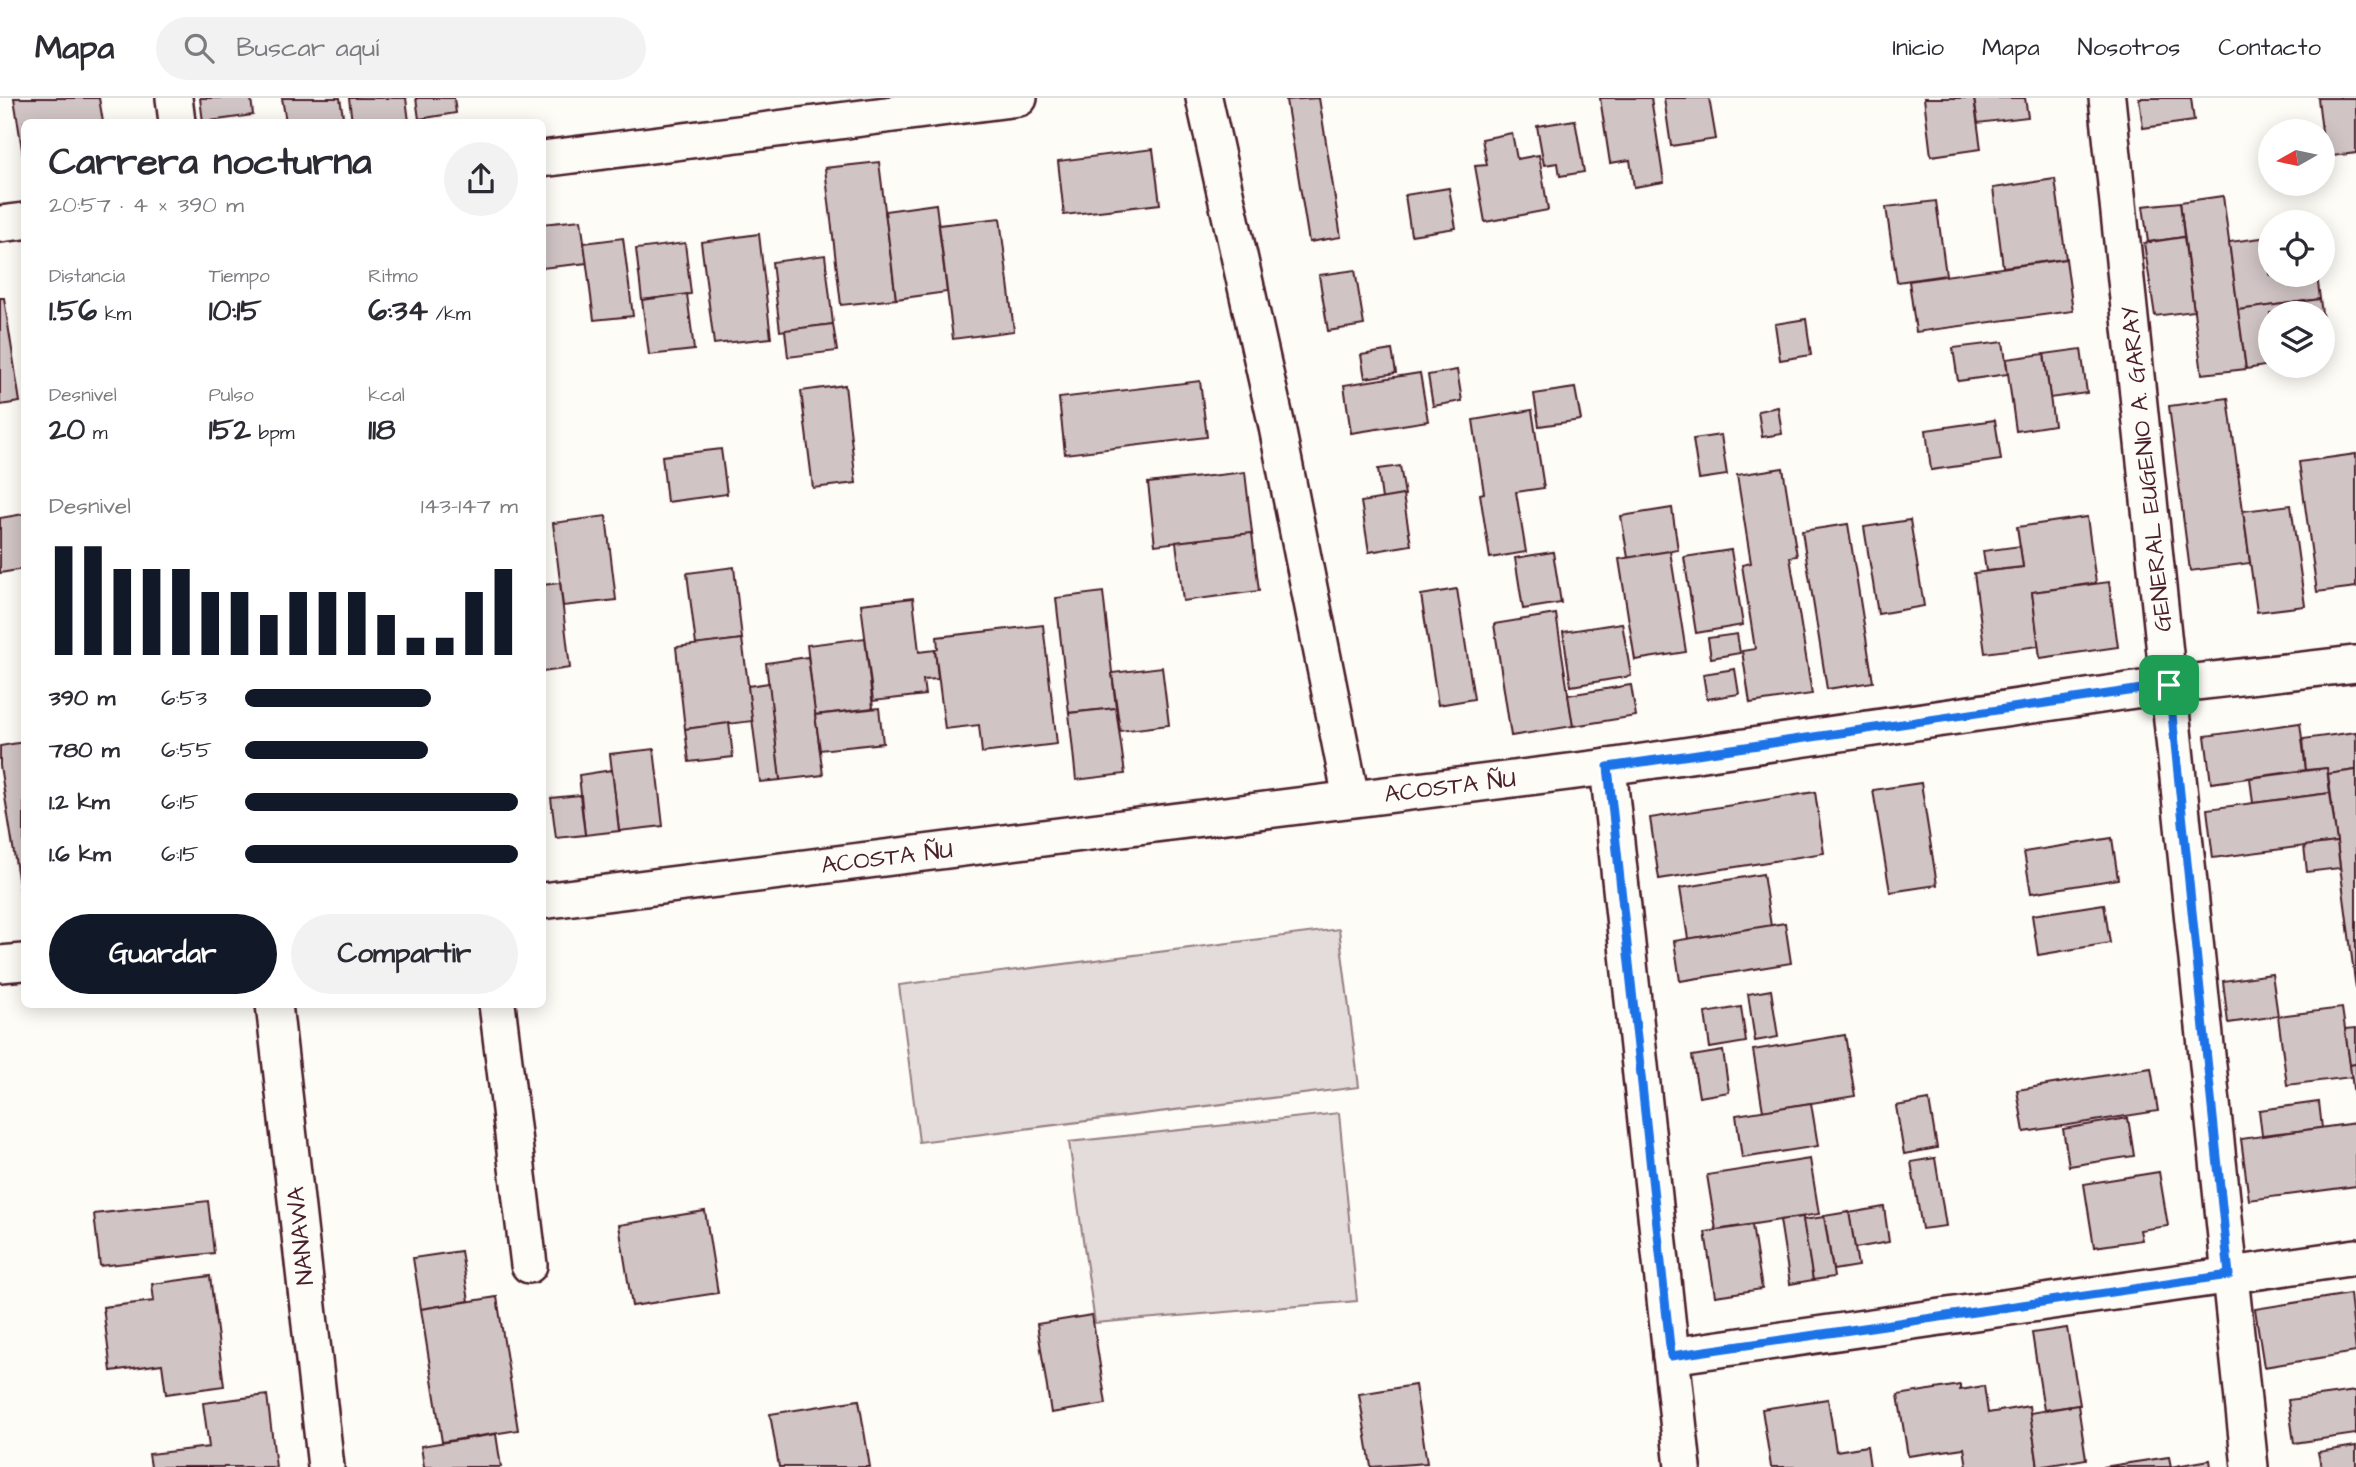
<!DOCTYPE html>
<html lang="es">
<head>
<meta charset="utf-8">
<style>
  body { margin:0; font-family:"Architects Daughter",sans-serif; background:#f2f2f3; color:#2b2b33; height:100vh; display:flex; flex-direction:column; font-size:26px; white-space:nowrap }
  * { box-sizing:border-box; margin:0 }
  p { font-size:23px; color:#7c7c81 }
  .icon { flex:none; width:38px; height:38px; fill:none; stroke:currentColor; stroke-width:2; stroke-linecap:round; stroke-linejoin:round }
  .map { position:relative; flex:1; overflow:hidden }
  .side { position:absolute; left:21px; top:21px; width:525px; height:889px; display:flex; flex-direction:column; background:#fff; border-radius:10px; box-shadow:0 4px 18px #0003 }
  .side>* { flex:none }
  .needle { width:46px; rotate:261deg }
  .controls { position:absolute; left:2258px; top:21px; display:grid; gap:14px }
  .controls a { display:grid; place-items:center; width:77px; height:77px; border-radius:50%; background:#fff; box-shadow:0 4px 18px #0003; font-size:35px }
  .pin { position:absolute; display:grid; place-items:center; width:60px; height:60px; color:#fff; margin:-30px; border-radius:14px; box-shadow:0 4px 10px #0006 }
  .round { display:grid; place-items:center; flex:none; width:74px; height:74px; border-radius:37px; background:#f2f2f3 }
  .head { display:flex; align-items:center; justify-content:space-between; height:119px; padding:0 28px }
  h1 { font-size:38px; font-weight:700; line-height:52px }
  .metrics { display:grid; grid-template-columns:repeat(3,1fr); gap:10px; height:119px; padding:7px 28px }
  .metrics div { display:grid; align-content:center }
  .metrics b { font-size:30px; font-weight:700 }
  .metrics small { font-size:19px; font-weight:400 }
  .metrics p { font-size:19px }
  .chart { height:196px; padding:14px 28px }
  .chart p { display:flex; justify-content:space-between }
  .chart svg { width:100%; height:126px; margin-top:7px; stroke:#111827; stroke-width:6 }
  .action { display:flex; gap:14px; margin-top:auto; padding:14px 28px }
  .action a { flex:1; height:80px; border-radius:42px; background:#111827; color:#fff; font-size:28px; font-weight:700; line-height:80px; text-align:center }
  .action a+a { background:#f2f2f3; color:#2b2b33 }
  ul { padding:0 28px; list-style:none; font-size:23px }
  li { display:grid; grid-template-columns:112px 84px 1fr; align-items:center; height:52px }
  li i { height:18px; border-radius:9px; background:#111827 }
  header { display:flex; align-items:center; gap:42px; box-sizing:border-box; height:98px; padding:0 35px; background:#fff; border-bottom:2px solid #e1e1e2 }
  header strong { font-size:33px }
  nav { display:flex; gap:38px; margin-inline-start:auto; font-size:24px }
  .search { width:490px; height:63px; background:#f2f2f3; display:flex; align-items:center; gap:18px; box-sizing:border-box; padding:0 24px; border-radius:38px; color:#7c7c81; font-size:26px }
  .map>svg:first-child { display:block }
  .green { fill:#e3dcda; stroke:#967e82; stroke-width:2 }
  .building { fill:#d0c5c4; stroke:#4a1f2b; stroke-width:2 }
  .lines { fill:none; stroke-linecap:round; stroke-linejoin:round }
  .minor-casing { stroke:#4a1f2b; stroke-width:40 }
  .minor { stroke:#fdfcf7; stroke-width:35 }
  .route-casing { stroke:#fff; stroke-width:14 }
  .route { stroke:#1a73e8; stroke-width:9 }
  .labels { text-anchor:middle; stroke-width:5; stroke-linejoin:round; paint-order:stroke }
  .street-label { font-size:24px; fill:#4a1f2b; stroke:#fdfcf7 }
</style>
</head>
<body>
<header>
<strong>Mapa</strong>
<div class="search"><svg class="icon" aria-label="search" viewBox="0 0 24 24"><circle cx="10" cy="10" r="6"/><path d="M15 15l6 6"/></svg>Buscar aquí</div>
<nav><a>Inicio</a><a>Mapa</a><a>Nosotros</a><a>Contacto</a></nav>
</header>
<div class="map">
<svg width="2356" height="1369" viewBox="0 0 2356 1369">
  <rect width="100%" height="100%" fill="#fdfcf7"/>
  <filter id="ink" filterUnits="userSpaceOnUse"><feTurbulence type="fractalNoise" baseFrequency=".0143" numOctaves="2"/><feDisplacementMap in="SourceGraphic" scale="14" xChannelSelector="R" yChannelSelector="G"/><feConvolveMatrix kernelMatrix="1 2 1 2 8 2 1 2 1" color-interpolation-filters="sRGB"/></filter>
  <g filter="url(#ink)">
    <g class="green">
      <path d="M 1339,831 L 1359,989 L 919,1044 L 899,887 Z"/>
      <path d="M 1339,1015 L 1357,1203 L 1095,1225 L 1069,1044 Z"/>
    </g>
    <g class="building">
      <path d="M 14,0 L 99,0 L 103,24 L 24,24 L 24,64 Z"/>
      <path d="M 200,0 L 251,0 L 253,17 L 203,24 Z"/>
      <path d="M 282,0 L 340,0 L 344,24 L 286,24 Z"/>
      <path d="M 349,0 L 406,0 L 409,24 L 352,24 Z"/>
      <path d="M 416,0 L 454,0 L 456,15 L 419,21 Z"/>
      <path d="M 1319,0 L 1341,139 L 1309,144 L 1286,2 Z"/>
      <path d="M 1600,0 L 1651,0 L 1664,84 L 1634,89 L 1630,62 L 1610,65 Z"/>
      <path d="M 1664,0 L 1709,0 L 1716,41 L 1671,48 Z"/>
      <path d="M 1924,0 L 1974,0 L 1981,51 L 1931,58 Z"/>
      <path d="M 1974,0 L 2025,0 L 2028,19 L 1978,25 Z"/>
      <path d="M 2139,0 L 2191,0 L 2194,23 L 2143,30 Z"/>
      <path d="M 2318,0 L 2356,0 L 2356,55 L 2325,59 Z"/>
      <path d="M 1575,22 L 1584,74 L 1560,78 L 1558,65 L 1544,67 L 1537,28 Z"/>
      <path d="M 1512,35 L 1517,61 L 1539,57 L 1548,112 L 1485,124 L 1475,68 L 1487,67 L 1482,41 Z"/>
      <path d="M 1153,51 L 1160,106 L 1064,117 L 1058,63 Z"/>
      <path d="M 879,64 L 896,201 L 841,207 L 825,70 Z"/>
      <path d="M 2055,81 L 2066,161 L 2003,169 L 1993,90 Z"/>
      <path d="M 1449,90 L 1456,130 L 1411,137 L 1405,97 Z"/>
      <path d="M 2223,98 L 2246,271 L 2202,276 L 2180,104 Z"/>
      <path d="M 1936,103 L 1946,177 L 1897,184 L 1886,109 Z"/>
      <path d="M 2180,104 L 2184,139 L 2148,144 L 2143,108 Z"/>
      <path d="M 936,106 L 947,194 L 896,201 L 885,113 Z"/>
      <path d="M 1000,120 L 1014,233 L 953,241 L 939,127 Z"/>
      <path d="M 581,122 L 587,165 L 542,170 L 542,126 Z"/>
      <path d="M 759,136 L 771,240 L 714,246 L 701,144 Z"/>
      <path d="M 2184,139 L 2194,213 L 2155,218 L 2144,145 Z"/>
      <path d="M 2270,139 L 2270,177 L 2317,177 L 2320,201 L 2238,212 L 2229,144 Z"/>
      <path d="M 623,140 L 633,218 L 594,222 L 584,145 Z"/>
      <path d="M 685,145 L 691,196 L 642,202 L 636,151 Z"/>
      <path d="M 825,157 L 833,226 L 780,233 L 772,164 Z"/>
      <path d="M 2066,161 L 2073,213 L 1916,234 L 1909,183 Z"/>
      <path d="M 1355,172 L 1364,227 L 1328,233 L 1319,177 Z"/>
      <path d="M 687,196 L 694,252 L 649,257 L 642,202 Z"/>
      <path d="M 0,200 L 4,200 L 20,304 L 0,307 Z"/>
      <path d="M 2320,201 L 2328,259 L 2322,260 L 2322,215 L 2270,215 L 2270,267 L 2246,271 L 2238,212 Z"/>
      <path d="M 1806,221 L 1811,257 L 1780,262 L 1775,226 Z"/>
      <path d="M 833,226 L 837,253 L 788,259 L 785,232 Z"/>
      <path d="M 2003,244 L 2008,276 L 1958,283 L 1953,250 Z"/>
      <path d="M 2081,251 L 2087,295 L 2050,300 L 2044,256 Z"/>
      <path d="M 1392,252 L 1396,275 L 1365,280 L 1361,257 Z"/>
      <path d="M 2044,256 L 2054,327 L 2016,333 L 2006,261 Z"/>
      <path d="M 1457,272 L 1462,303 L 1433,308 L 1428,277 Z"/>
      <path d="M 1420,275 L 1428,323 L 1351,335 L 1344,287 Z"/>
      <path d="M 1200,283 L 1207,339 L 1065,356 L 1059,300 Z"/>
      <path d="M 845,287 L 856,385 L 813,390 L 801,293 Z"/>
      <path d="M 1575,290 L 1581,322 L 1539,328 L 1534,296 Z"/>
      <path d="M 2228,300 L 2250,465 L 2190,473 L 2169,308 Z"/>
      <path d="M 1778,309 L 1782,336 L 1762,339 L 1758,313 Z"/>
      <path d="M 1532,312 L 1544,390 L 1516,394 L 1526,454 L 1490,460 L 1480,396 L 1484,395 L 1473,322 Z"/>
      <path d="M 1995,322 L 2001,362 L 1931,372 L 1926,332 Z"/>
      <path d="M 1721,337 L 1727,377 L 1699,381 L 1693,341 Z"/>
      <path d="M 721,351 L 727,396 L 667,404 L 662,358 Z"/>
      <path d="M 2356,356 L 2356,489 L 2317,494 L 2299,364 Z"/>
      <path d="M 1400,368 L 1405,397 L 1382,401 L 1378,371 Z"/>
      <path d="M 1783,370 L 1797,458 L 1790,459 L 1812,596 L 1750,605 L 1742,553 L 1755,551 L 1742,467 L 1751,465 L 1737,377 Z"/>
      <path d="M 1245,374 L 1252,435 L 1155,447 L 1148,385 Z"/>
      <path d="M 1403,397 L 1411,447 L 1369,454 L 1361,404 Z"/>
      <path d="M 2291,407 L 2305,508 L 2257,514 L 2243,413 Z"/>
      <path d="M 1672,410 L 1678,452 L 1628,460 L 1621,418 Z"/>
      <path d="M 24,416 L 24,471 L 0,475 L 0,420 Z"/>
      <path d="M 606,418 L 616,502 L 563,508 L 553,425 Z"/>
      <path d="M 2087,419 L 2096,485 L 2032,494 L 2039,548 L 1985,555 L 1974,475 L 2023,469 L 2017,429 Z"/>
      <path d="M 1910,422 L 1924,508 L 1878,516 L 1864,429 Z"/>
      <path d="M 1848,426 L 1873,584 L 1827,591 L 1802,433 Z"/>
      <path d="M 1252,435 L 1259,493 L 1183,503 L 1176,444 Z"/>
      <path d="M 2020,448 L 2023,469 L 1986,473 L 1983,453 Z"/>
      <path d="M 1731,452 L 1743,527 L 1696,535 L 1684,459 Z"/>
      <path d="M 1670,453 L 1686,554 L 1635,562 L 1619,461 Z"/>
      <path d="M 1553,454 L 1561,505 L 1523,511 L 1515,460 Z"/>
      <path d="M 734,469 L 742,541 L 696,547 L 687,475 Z"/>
      <path d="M 2109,484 L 2118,549 L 2040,560 L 2032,494 Z"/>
      <path d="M 560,485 L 570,570 L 542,574 L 542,487 Z"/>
      <path d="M 1457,491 L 1474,601 L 1438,607 L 1421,497 Z"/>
      <path d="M 1103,494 L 1116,610 L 1069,615 L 1056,500 Z"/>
      <path d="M 913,500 L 919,554 L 935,552 L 938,581 L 923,582 L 925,597 L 873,603 L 861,506 Z"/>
      <path d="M 1556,516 L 1573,628 L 1511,638 L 1494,526 Z"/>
      <path d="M 1622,525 L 1631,578 L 1571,588 L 1563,534 Z"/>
      <path d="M 1043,527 L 1057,646 L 982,655 L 979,627 L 945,631 L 935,552 L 938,551 L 937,539 Z"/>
      <path d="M 1737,536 L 1740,555 L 1711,560 L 1708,540 Z"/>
      <path d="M 865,540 L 873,610 L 815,617 L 807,547 Z"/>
      <path d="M 742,541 L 753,623 L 685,631 L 676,549 Z"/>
      <path d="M 808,559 L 823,677 L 780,682 L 766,565 Z"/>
      <path d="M 1162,569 L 1169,627 L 1120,633 L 1112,575 Z"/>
      <path d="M 1735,571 L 1739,596 L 1707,601 L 1703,576 Z"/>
      <path d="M 769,585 L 780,682 L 760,684 L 748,588 Z"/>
      <path d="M 1631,587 L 1636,618 L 1573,628 L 1568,597 Z"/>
      <path d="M 879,610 L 883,645 L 820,652 L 815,617 Z"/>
      <path d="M 1116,610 L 1125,676 L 1076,682 L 1069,615 Z"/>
      <path d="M 729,625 L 733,659 L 689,664 L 685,631 Z"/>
      <path d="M 2300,625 L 2306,672 L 2211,685 L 2205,638 Z"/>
      <path d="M 2356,634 L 2356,672 L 2328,676 L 2327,670 L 2306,672 L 2303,641 Z"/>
      <path d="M 24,644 L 24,805 L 22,805 L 0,668 L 0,648 Z"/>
      <path d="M 654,651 L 663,728 L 619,733 L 610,656 Z"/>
      <path d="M 2327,670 L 2330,695 L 2253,705 L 2250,680 Z"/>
      <path d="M 612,672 L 619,733 L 585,737 L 579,677 Z"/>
      <path d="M 2356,672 L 2356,891 L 2328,676 Z"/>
      <path d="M 1921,685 L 1937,787 L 1890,794 L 1873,692 Z"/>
      <path d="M 1815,694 L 1824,755 L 1659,781 L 1650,720 Z"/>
      <path d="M 2330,695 L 2337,744 L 2213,760 L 2207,711 Z"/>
      <path d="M 580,697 L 585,737 L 556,740 L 551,700 Z"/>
      <path d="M 2112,740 L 2118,781 L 2031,795 L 2024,754 Z"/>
      <path d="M 2337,744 L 2340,770 L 2307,774 L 2304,748 Z"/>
      <path d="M 1763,776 L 1771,828 L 1688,841 L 1680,790 Z"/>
      <path d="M 2104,806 L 2110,845 L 2038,857 L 2032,817 Z"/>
      <path d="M 1785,825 L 1791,865 L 1680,883 L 1674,843 Z"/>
      <path d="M 2272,876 L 2278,918 L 2228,925 L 2223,883 Z"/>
      <path d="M 1771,892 L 1778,939 L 1755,943 L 1748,896 Z"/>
      <path d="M 1741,909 L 1746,944 L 1710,950 L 1705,915 Z"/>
      <path d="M 2342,910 L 2352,979 L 2287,987 L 2278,918 Z"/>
      <path d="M 2356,930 L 2356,966 L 2350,967 L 2345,931 Z"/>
      <path d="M 1845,937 L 1855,998 L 1763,1013 L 1753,952 Z"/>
      <path d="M 1723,953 L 1729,994 L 1699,999 L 1692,958 Z"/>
      <path d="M 2356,966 L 2356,1014 L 2350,967 Z"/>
      <path d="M 2151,970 L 2158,1013 L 2024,1034 L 2017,992 Z"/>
      <path d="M 1929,1002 L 1937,1050 L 1904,1056 L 1896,1008 Z"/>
      <path d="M 2319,1004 L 2322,1030 L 2262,1037 L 2259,1012 Z"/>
      <path d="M 1811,1005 L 1818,1048 L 1742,1060 L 1736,1017 Z"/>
      <path d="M 2128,1020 L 2134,1058 L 2069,1068 L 2063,1031 Z"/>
      <path d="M 2356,1025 L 2356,1088 L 2249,1102 L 2241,1041 Z"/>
      <path d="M 1935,1060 L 1946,1128 L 1922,1131 L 1911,1064 Z"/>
      <path d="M 1810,1061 L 1819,1116 L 1716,1132 L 1707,1077 Z"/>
      <path d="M 2159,1074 L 2168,1128 L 2140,1132 L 2142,1142 L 2094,1149 L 2084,1086 Z"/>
      <path d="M 208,1103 L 214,1155 L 100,1168 L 94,1116 Z"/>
      <path d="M 1884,1109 L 1889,1144 L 1855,1150 L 1849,1115 Z"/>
      <path d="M 705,1113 L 718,1195 L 632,1208 L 619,1127 Z"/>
      <path d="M 1849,1114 L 1858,1168 L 1833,1172 L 1824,1118 Z"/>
      <path d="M 1803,1119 L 1813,1182 L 1790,1186 L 1780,1122 Z"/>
      <path d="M 1824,1119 L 1834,1179 L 1813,1182 L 1803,1122 Z"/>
      <path d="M 1752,1127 L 1762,1191 L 1715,1198 L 1705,1134 Z"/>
      <path d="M 461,1153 L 469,1203 L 421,1211 L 413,1160 Z"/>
      <path d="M 210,1178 L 224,1288 L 166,1296 L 162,1266 L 111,1273 L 103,1209 L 154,1203 L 152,1186 Z"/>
      <path d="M 2350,1196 L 2356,1254 L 2264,1269 L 2255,1211 Z"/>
      <path d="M 497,1199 L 518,1332 L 442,1344 L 421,1211 Z"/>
      <path d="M 1092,1217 L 1106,1306 L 1051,1315 L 1037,1226 Z"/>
      <path d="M 2067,1230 L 2080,1307 L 2044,1312 L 2032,1235 Z"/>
      <path d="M 1415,1287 L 1427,1365 L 1371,1369 L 1359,1296 Z"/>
      <path d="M 1960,1287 L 1960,1292 L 1984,1288 L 1988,1315 L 2029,1308 L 2038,1369 L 1967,1369 L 1964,1350 L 1908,1358 L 1898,1297 Z"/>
      <path d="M 2356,1293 L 2356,1336 L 2294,1345 L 2288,1302 Z"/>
      <path d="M 267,1297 L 276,1369 L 151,1369 L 149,1356 L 209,1349 L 203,1305 Z"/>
      <path d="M 1828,1301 L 1836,1353 L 1867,1348 L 1870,1369 L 1771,1369 L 1762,1311 Z"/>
      <path d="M 859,1302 L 870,1369 L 779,1369 L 770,1316 Z"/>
      <path d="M 2078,1307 L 2086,1361 L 2038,1369 L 2030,1315 Z"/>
      <path d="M 496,1336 L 501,1369 L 424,1369 L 421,1348 Z"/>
      <path d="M 2356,1348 L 2356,1369 L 2321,1369 L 2318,1354 Z"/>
      <path d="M 2169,1359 L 2171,1369 L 2103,1369 Z"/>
      <path d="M 2210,1362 L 2211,1369 L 2170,1369 Z"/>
    </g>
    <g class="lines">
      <g class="minor-casing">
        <g id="minor">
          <path d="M 174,0 L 177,24"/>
          <path d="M 1204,0 L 1276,324 L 1351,700"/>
          <path d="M 2107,0 L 2250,1369"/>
          <path d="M 542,61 L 1019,0"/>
          <path d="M 0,126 L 24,123"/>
          <path d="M 1608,669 L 1683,1369"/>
          <path d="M 542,803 L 1608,669 L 2169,587 L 2356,566"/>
          <path d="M 0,866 L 24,864"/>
          <path d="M 274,906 L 326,1369"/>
          <path d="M 497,906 L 529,1167"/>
          <path d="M 1671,1258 L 2356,1159"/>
        </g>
      </g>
      <use href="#minor" class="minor"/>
    </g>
  </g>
  <g class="lines" filter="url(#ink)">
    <g class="route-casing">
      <path id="route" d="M 2169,587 L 2229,1177 L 1671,1258 L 1608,669 Z"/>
    </g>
    <use href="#route" class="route"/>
  </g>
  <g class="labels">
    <g class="street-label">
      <text transform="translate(2146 371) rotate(-96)" y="8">GENERAL EUGENIO A. GARAY</text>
      <text transform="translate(1450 688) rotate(-7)" y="8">ACOSTA ÑU</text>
      <text transform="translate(887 759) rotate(-7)" y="8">ACOSTA ÑU</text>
      <text transform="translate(300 1138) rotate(-96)" y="8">NANAWA</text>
    </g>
  </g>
</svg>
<div class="controls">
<a><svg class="needle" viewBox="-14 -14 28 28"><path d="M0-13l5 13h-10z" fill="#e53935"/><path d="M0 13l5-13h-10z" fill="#7c7c81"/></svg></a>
<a><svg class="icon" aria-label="locate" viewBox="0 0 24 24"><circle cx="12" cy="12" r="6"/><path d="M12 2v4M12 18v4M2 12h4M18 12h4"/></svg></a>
<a><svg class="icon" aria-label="layers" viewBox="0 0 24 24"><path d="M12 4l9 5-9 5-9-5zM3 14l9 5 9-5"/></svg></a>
</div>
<div class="pin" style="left:2169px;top:587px;background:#1e9e55"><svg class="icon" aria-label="arrive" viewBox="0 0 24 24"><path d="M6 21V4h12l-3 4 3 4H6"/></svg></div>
<section class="side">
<div class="head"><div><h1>Carrera nocturna</h1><p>20:57 · 4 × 390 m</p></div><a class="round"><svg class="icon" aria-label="share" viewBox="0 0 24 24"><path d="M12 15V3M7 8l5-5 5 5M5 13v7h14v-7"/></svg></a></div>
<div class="metrics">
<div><p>Distancia</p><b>1.56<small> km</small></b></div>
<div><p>Tiempo</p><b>10:15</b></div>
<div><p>Ritmo</p><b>6:34<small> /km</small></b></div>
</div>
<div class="metrics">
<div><p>Desnivel</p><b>20<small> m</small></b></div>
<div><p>Pulso</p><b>152<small> bpm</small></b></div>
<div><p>kcal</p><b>118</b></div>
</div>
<div class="chart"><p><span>Desnivel</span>143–147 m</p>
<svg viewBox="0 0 160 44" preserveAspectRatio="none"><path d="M5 44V6M15 44V6M25 44V14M35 44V14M45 44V14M55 44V22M65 44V22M75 44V30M85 44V22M95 44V22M105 44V22M115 44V30M125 44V38M135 44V38M145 44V22M155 44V14"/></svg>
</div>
<ul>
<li><b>390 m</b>6:53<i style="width:68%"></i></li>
<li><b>780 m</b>6:55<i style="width:67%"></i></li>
<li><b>1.2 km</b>6:15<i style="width:100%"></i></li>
<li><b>1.6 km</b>6:15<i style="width:100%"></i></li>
</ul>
<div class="action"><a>Guardar</a><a>Compartir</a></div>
</section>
</div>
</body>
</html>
